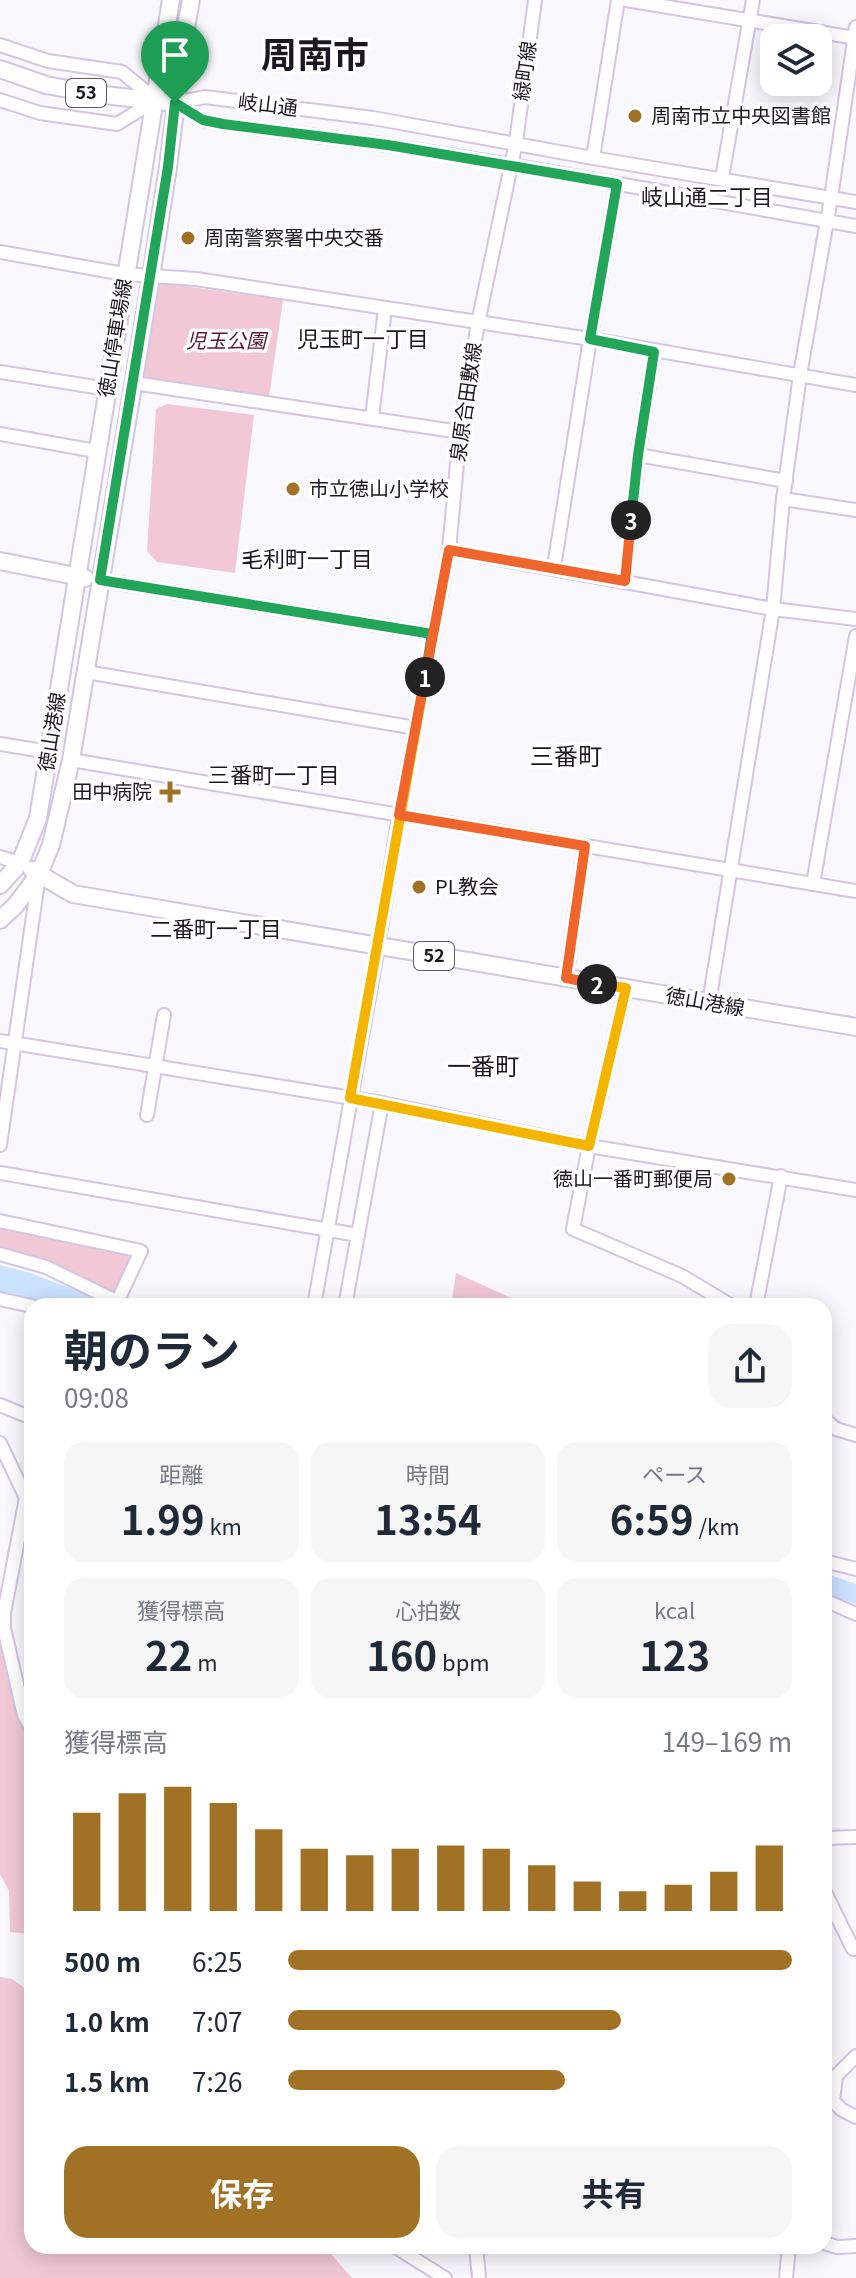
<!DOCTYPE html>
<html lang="ja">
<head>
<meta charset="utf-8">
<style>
  body { margin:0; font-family:Georgia,"Noto Sans JP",serif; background:#f6f6f7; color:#1f2937; height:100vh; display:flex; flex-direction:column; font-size:30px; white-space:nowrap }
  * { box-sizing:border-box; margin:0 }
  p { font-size:26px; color:#747a83 }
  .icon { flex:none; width:44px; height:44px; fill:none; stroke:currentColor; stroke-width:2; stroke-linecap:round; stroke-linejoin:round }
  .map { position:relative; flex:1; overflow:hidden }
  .details { position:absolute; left:24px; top:1298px; width:808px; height:956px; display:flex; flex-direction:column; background:#fff; border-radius:24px; box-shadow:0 4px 20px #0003 }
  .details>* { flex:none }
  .controls { position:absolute; left:760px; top:24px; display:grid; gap:16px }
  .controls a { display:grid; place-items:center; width:72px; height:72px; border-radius:16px; background:#fff; box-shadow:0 4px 20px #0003; font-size:40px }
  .pin { position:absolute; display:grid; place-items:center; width:68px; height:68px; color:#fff; margin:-82px -34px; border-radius:50% 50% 50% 0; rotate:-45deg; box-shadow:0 0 8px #0007 }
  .pin .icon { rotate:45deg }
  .km { position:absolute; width:40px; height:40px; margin:-20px; border-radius:50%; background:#222; color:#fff; font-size:22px; line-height:40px; text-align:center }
  .round { display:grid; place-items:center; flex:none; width:84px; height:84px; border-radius:24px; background:#f6f6f7 }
  .headline { display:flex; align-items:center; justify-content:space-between; height:136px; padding:0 40px }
  h1 { font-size:44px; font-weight:700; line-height:60px }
  .stats { display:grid; grid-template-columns:repeat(3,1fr); gap:12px; height:136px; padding:8px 40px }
  .stats div { display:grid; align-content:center; border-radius:20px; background:#f6f6f7; text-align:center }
  .stats b { font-size:40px; font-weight:700 }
  .stats small { font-size:22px; font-weight:400 }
  .stats p { font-size:22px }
  .chart { height:224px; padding:16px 40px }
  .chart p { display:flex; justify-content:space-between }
  .chart svg { width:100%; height:144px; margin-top:8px; stroke:#a17125; stroke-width:6 }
  .action { display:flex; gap:16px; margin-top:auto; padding:16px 40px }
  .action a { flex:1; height:92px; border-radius:24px; background:#a17125; color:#fff; font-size:32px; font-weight:700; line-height:92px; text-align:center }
  .action a+a { background:#f6f6f7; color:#1f2937 }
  ul { padding:0 40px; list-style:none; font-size:26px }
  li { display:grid; grid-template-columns:128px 96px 1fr; align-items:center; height:60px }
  li i { height:20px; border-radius:10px; background:#a17125 }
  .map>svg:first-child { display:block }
  .green { fill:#f2c8d6 }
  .water { fill:#cbe3fe }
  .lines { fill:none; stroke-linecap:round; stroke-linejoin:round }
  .minor-casing { stroke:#d2c5e5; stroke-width:16 }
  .major-casing { stroke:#d2c5e5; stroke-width:20 }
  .minor { stroke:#fff; stroke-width:12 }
  .major { stroke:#fff; stroke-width:16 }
  .split-1-casing { stroke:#fff; stroke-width:16 }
  .split-2-casing { stroke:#fff; stroke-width:16 }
  .split-3-casing { stroke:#fff; stroke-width:16 }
  .split-4-casing { stroke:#fff; stroke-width:16 }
  .split-1 { stroke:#22a559; stroke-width:10 }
  .split-2 { stroke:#f5b400; stroke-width:10 }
  .split-3 { stroke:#f0652b; stroke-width:10 }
  .split-4 { stroke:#22a559; stroke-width:10 }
  .poi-dot { fill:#a17125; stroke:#fff; stroke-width:3 }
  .labels { text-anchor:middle; stroke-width:7; stroke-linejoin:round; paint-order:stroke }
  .shield { fill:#fff; stroke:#5f5c64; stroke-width:2 }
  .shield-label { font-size:18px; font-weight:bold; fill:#1b1622 }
  .street-label { font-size:20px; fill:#1b1622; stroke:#fff }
  .poi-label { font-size:20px; fill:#1b1622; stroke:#fff; text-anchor:start }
  .park-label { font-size:20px; font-style:italic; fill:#591435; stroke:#fff }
  .neighbourhood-label { font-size:22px; fill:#1b1622; stroke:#fff }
  .quarter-label { font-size:24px; fill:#1b1622; stroke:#fff }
  .town-label { font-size:36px; font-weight:bold; fill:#1b1622; stroke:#fff }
</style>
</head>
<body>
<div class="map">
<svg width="856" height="2278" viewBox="0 0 856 2278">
  <rect width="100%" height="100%" fill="#faf8ff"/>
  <g class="green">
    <path d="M 164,283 L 283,300 L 269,397 L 146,379 L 141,369 L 156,286 Z"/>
    <path d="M 167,404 L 254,415 L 235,573 L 157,562 L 147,551 L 156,409 Z"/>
    <path d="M 0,1225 L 136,1255 L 115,1295 L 0,1251 Z"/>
    <path d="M 456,1273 L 529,1306 L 451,1306 Z"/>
    <path d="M 0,1629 L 32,1734 L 32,1934 L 10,1932 L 9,1891 L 0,1874 Z"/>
    <path d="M 0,1977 L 12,1979 L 32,1993 L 32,2246 L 324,2246 L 352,2278 L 0,2278 Z"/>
  </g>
  <g class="water">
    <path d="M 0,1265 L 27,1272 L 119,1306 L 53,1306 L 0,1291 Z"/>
    <path d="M 824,1573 L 856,1584 L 856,1604 L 824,1593 Z"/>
  </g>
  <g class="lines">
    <g class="minor-casing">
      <g id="minor">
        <path d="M 626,0 L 856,38"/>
        <path d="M 0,45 L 48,61 L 122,72 L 156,100 L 117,124 L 40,113 L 0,100"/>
        <path d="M 175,103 L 203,120 L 223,124 L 388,145 L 511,165 L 856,226"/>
        <path d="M 175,103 L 205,97 L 373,118 L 593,158 L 856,202"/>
        <path d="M 593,158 L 618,0"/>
        <path d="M 722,178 L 753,0"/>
        <path d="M 0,252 L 124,274 L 196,279 L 590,339 L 856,385"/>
        <path d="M 0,372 L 108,389"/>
        <path d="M 134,383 L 460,432"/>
        <path d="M 372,418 L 385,308"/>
        <path d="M 0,434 L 96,451"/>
        <path d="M 638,455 L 786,481"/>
        <path d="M 783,499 L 856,510"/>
        <path d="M 449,550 L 773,609 L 856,619"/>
        <path d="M 554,567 L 590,339 L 617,184"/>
        <path d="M 100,580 L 432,634"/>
        <path d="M 625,581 L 638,455 L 654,352"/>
        <path d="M 86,672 L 416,728"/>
        <path d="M 0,744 L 49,752"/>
        <path d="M 71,760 L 856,891"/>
        <path d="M 0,857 L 20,863"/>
        <path d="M 813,884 L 856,636"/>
        <path d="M 566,978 L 585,846"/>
        <path d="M 626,988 L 589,1146 L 573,1229 L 682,1276 L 732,1306"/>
        <path d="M 709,1003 L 773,609 L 783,499 L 800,375 L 831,198 L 856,27"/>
        <path d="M 0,1041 L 382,1103 L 589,1146 L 856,1190"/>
        <path d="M 147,1115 L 164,1015"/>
        <path d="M 0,1145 L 39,875"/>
        <path d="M 0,1173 L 358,1235"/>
        <path d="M 0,1221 L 141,1251 L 118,1300"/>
        <path d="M 0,1254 L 46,1267 L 126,1306"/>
        <path d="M 0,1299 L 32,1306"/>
        <path d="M 314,1306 L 378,947 L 399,815 L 449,550 L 460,432 L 478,323 L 516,142 L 535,0"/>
        <path d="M 345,1306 L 382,1103"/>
        <path d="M 756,1306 L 781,1176"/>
        <path d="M 0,1405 L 32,1418"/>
        <path d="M 824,1419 L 836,1429 L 856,1435"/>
        <path d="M 0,1443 L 26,1498 L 4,1613 L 4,1628 L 24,1715 L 32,1729"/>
        <path d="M 824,1561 L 856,1569"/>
        <path d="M 824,1600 L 856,1614"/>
        <path d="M 824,1838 L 856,1837"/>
        <path d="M 824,1890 L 853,1949"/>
        <path d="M 856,2056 L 836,2076 L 833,2101 L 842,2110 L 856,2117"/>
        <path d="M 824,2243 L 837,2247 L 856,2246"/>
        <path d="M 394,2246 L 445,2278"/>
        <path d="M 476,2246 L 479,2278"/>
        <path d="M 786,2278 L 789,2246"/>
      </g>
    </g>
    <g class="major-casing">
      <g id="major">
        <path d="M 0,69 L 46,85 L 95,94 L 166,102"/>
        <path d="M 0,561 L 85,578"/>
        <path d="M 32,870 L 73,894 L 856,1027"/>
        <path d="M 0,885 L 20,863 L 38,818 L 171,0"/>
        <path d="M 0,920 L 15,906 L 39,874 L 51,845 L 71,760 L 151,277 L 168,167 L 184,38 L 191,0"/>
      </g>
    </g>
    <use href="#minor" class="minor"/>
    <use href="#major" class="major"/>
  </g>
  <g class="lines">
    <g class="split-1-casing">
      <path id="split-1" d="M 175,103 L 168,167 L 100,580 L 432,634 L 425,677"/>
    </g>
    <g class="split-2-casing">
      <path id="split-2" d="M 425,677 L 350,1098 L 589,1146 L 626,988 L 597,984"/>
    </g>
    <g class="split-3-casing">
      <path id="split-3" d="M 597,984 L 566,978 L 585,846 L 399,815 L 449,550 L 625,581 L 631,520"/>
    </g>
    <g class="split-4-casing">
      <path id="split-4" d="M 175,103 L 203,120 L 223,124 L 388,145 L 617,184 L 590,339 L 654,352 L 638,455 L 631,520"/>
    </g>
    <use href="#split-1" class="split-1"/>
    <use href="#split-2" class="split-2"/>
    <use href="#split-3" class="split-3"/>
    <use href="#split-4" class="split-4"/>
  </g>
  <g class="poi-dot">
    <circle cx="635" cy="116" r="8"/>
    <circle cx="188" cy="238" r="8"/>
    <circle cx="293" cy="489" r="8"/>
    <path d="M166 780h8v8h8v8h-8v8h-8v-8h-8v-8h8z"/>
    <circle cx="419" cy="887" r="8"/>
    <circle cx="729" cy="1179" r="8"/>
  </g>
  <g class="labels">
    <g class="shield">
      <rect x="66" y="79" width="40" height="28" rx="6"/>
      <rect x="414" y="942" width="40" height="28" rx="6"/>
    </g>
    <g class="shield-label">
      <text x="86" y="99">53</text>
      <text x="434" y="962">52</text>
    </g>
    <g class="street-label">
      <text transform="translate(525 71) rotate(-82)" y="7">緑町線</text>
      <text transform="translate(268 105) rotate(7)" y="7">岐山通</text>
      <text transform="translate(115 338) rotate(-81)" y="7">徳山停車場線</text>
      <text transform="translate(466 402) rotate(-82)" y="7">泉原合田敷線</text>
      <text transform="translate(52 732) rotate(-81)" y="7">徳山港線</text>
      <text transform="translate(705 1002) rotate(10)" y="7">徳山港線</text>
    </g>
    <g class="poi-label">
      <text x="651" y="123">周南市立中央図書館</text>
      <text x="204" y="245">周南警察署中央交番</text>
      <text x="309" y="496">市立徳山小学校</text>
      <text x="152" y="799" text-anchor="end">田中病院</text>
      <text x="435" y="894">PL教会</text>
      <text x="713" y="1186" text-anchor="end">徳山一番町郵便局</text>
    </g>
    <g class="park-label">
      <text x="226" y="348">児玉公園</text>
    </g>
    <g class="neighbourhood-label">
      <text x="707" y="205">岐山通二丁目</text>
      <text x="363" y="347">児玉町一丁目</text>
      <text x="307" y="567">毛利町一丁目</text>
      <text x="274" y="783">三番町一丁目</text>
      <text x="216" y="937">二番町一丁目</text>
    </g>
    <g class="quarter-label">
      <text x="566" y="765">三番町</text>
      <text x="483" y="1075">一番町</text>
    </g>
    <g class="town-label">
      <text x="315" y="68">周南市</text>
    </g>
  </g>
</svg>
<div class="controls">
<a><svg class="icon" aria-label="layers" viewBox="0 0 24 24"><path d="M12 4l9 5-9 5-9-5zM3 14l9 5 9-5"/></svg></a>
</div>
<div class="pin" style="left:175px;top:103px;background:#1e9e55"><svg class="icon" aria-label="arrive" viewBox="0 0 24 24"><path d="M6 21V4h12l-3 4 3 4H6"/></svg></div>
<b class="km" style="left:425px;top:677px">1</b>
<b class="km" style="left:597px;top:984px">2</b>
<b class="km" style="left:631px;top:520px">3</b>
<section class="details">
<div class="headline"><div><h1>朝のラン</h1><p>09:08</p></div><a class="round"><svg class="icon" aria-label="share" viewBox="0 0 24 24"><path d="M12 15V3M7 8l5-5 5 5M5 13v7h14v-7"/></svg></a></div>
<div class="stats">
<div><p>距離</p><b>1.99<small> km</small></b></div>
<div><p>時間</p><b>13:54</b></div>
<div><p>ペース</p><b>6:59<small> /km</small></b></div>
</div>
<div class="stats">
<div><p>獲得標高</p><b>22<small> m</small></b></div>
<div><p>心拍数</p><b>160<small> bpm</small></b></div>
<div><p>kcal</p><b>123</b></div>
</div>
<div class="chart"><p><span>獲得標高</span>149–169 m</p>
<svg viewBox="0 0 160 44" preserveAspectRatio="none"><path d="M5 44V14M15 44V8M25 44V6M35 44V11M45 44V19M55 44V25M65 44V27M75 44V25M85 44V24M95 44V25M105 44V30M115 44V35M125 44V38M135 44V36M145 44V32M155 44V24"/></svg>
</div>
<ul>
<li><b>500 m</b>6:25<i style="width:100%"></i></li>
<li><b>1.0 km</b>7:07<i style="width:66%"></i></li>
<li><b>1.5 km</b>7:26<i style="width:55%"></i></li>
</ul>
<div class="action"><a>保存</a><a>共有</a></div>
</section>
</div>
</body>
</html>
